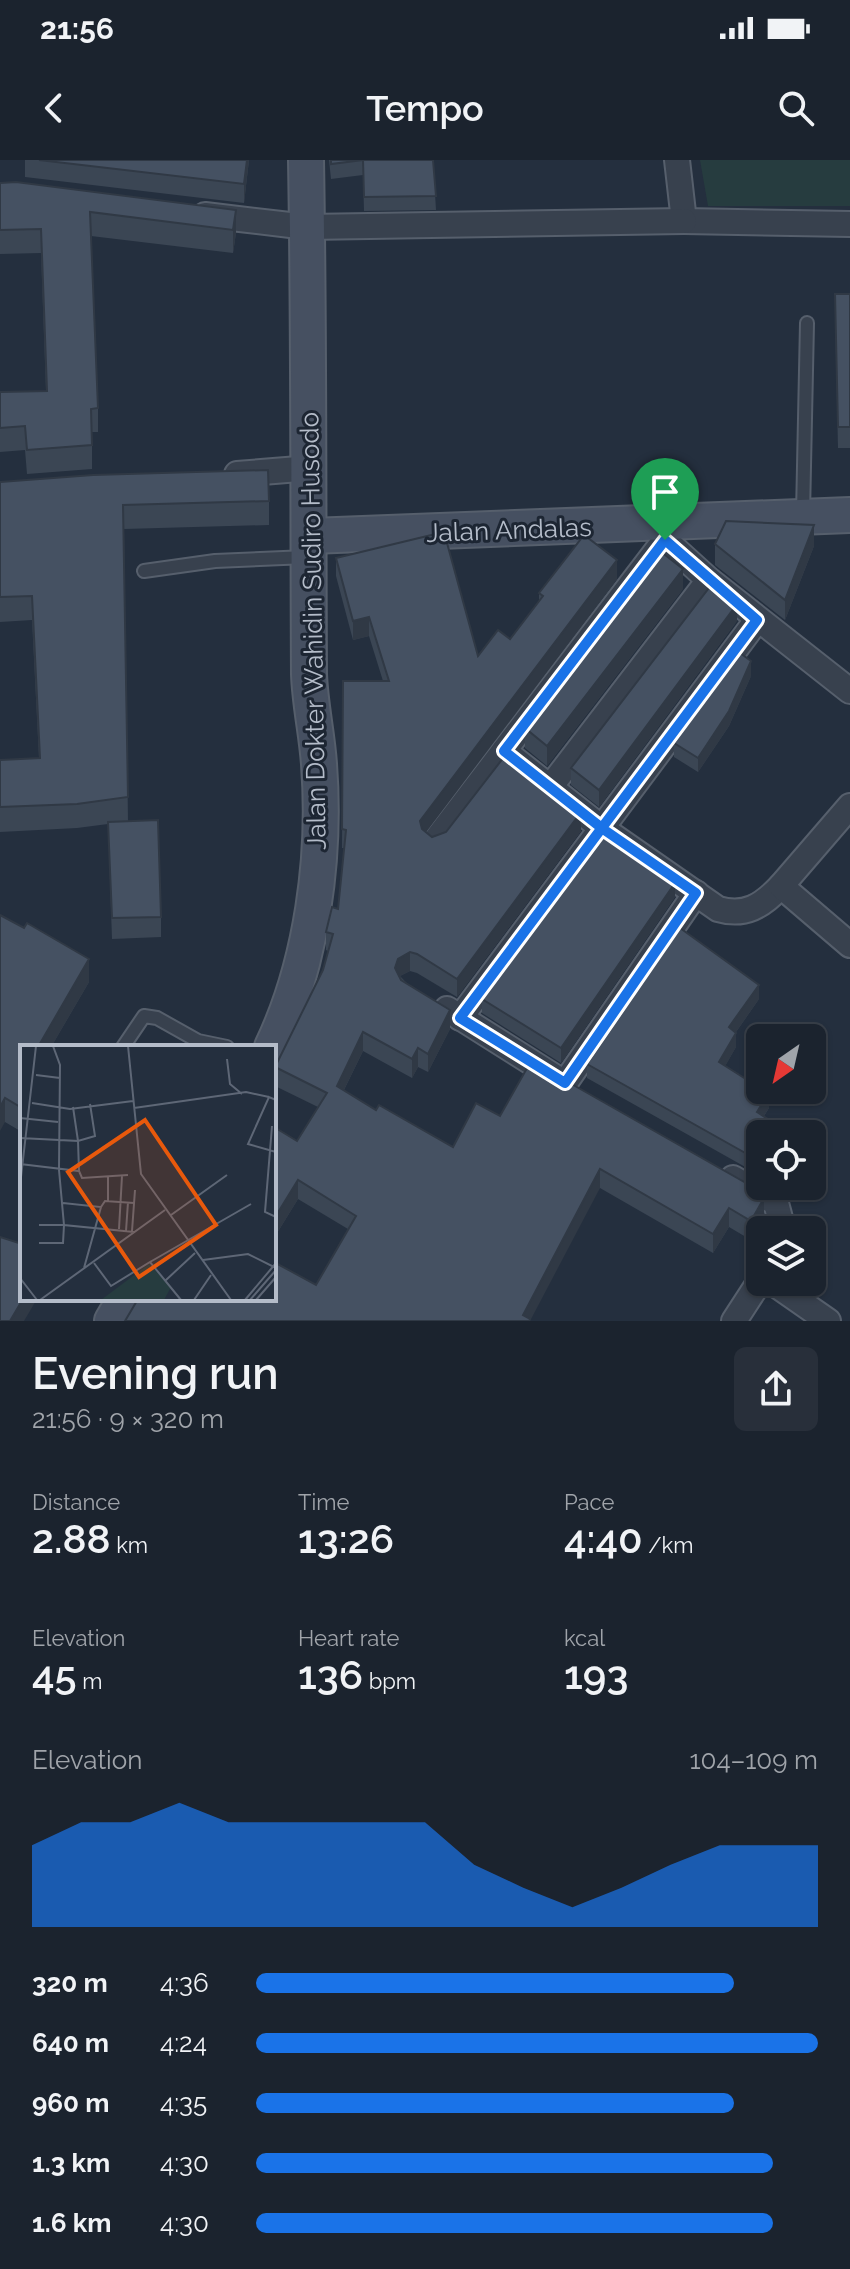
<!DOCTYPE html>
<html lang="en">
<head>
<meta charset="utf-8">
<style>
  body { margin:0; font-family:Raleway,sans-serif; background:#282f3a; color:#f1f3f6; height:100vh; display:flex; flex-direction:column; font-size:30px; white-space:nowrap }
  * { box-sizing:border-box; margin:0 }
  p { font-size:26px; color:#a0a4aa }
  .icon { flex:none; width:44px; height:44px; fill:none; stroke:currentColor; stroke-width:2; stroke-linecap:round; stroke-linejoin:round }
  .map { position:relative; height:1161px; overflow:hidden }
  .panel { display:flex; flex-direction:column; background:#1b232e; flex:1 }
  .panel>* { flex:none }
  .needle { width:52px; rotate:214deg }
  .tools { position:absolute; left:746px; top:864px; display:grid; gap:16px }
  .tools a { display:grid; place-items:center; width:80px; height:80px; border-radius:12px; background:#1b232e; box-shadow:0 2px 6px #0004,0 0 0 2px #39404a; font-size:40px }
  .pin { position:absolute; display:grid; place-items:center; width:68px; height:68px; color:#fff; margin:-82px -34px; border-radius:50% 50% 50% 0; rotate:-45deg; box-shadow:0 0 8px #0007 }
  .pin .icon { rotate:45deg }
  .round { display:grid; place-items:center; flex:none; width:84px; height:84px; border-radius:12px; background:#282f3a }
  .headline { display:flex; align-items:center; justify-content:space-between; height:136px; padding:0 32px }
  h1 { font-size:44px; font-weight:600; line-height:60px }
  .metrics { display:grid; grid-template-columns:repeat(3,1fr); gap:12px; height:136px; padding:8px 32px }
  .metrics div { display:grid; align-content:center }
  .metrics b { font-size:40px; font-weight:600 }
  .metrics small { font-size:22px; font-weight:400 }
  .metrics p { font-size:22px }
  .chart { height:224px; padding:16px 32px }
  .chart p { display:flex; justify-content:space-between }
  .chart svg { width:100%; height:144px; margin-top:8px; fill:#1a73e8; opacity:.7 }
  ul { padding:0 32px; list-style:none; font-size:26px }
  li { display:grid; grid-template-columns:128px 96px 1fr; align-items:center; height:60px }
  li i { height:20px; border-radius:10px; background:#1a73e8 }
  .status { display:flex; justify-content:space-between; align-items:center; height:56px; padding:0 40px; background:#1b232e; direction:ltr }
  .status svg { height:22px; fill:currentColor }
  header { display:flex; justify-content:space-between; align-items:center; height:104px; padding:0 32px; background:#1b232e; font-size:36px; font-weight:600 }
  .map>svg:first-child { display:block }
  .green { fill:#263c3f }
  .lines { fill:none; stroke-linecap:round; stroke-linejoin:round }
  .lane-casing { stroke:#565f6c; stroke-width:16 }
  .street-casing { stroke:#565f6c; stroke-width:28 }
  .secondary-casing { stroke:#565f6c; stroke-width:38 }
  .lane { stroke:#38414e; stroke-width:12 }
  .street { stroke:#38414e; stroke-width:24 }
  .secondary { stroke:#465061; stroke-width:34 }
  .wall { fill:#3b4654 }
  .shaded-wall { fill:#303945 }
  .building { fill:#455162; stroke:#303945; stroke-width:2 }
  .route-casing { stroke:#fff; stroke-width:16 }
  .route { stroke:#1a73e8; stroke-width:10 }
  .labels { text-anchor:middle; stroke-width:6; stroke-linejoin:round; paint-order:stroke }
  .street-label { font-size:26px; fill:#b4bcc9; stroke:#1d2633 }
  .inset-road { fill:none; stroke:#5e6776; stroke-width:2 }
  .view { fill:#e8590c; fill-opacity:0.15; stroke:#e8590c; stroke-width:4 }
  .inset-edge { fill:none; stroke:#b4bcc9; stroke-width:4 }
</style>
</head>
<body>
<div class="status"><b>21:56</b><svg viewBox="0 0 49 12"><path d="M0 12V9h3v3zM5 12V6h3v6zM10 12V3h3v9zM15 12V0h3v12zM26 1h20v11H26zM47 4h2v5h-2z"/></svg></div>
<header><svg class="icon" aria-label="back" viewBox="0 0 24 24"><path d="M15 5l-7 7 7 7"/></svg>Tempo<svg class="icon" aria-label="search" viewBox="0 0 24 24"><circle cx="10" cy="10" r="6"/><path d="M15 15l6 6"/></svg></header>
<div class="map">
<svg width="850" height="1161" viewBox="0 0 850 1161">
  <rect width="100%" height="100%" fill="#242f3e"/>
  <path class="green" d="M 700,0 L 850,0 L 850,46 L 708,46 Z"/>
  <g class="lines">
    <g class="lane-casing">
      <g id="lane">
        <path d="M 803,354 L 807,163"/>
        <path d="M 144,411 L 215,401 L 307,397"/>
        <path d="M 123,887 L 144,856 L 157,858 L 198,881 L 227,887"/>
      </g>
    </g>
    <g class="street-casing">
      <g id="street">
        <path d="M 677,0 L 684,61 L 850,64"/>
        <path d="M 205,55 L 307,67 L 684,61"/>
        <path d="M 237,314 L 311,308"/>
        <path d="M 658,367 L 665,380 L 709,420 L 850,531"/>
        <path d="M 504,591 L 603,669 L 718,749 C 745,757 762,746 781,726"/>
        <path d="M 551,626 L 709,420"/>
        <path d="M 850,646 L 781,726 L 850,785"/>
        <path d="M 435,681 L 665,380"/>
        <path d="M 447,849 L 558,919"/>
        <path d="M 460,858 L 757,460"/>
        <path d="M 565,923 L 696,733"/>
        <path d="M 733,1018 L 776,1043 L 780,1058 L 779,1070"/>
        <path d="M 772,1122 L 828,1161"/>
        <path d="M 734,1161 L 760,1121"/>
      </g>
    </g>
    <g class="secondary-casing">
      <g id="secondary">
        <path d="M 311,376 L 850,355"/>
        <path d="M 272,887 C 312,803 326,697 319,604 C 317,574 310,544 309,514 C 308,343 309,171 306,0"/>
        <path d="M 112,1161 L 125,1139"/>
      </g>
    </g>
    <use href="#lane" class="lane"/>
    <use href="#street" class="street"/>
    <use href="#secondary" class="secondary"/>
  </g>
  <g class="wall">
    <path d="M 25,0 L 249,0 L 244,43 L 25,17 Z"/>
    <path d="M 329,0 L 433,0 L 436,50 L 364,51 L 363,15 L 331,19 Z"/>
    <path d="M 0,23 L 236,50 L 236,73 L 233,93 L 91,76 L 98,248 L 98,272 L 92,272 L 92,309 L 27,314 L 25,290 L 0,292 L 0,232 L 46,231 L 41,93 L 0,94 Z"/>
    <path d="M 850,134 L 850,288 L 838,288 L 835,154 Z"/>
    <path d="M 0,322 L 269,341 L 269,365 L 124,369 L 128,661 L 161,757 L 161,777 L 112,779 L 108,664 L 77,668 L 0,672 L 0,600 L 39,598 L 32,460 L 0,462 Z"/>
    <path d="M 715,384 L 814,386 L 785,460 L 715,405 Z"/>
    <path d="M 336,398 L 478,496 L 510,479 L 539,441 L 539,433 L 617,419 L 426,672 L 432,677 L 581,671 L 457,837 L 417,813 L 410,811 L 400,816 L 450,869 L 428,912 L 418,907 L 412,918 L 363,891 L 344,930 L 376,950 L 453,987 L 500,956 L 764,1057 L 751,1080 L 729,1067 L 713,1093 L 600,1028 L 316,1125 L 348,1069 L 298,1039 L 274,1078 L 274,967 L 297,981 L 318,947 L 275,926 L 275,907 L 323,810 L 328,791 L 326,790 L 326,772 L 338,749 L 344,688 L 342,688 L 343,521 L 383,521 L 369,476 L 353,480 L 336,416 Z"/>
    <path d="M 683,429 L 547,606 L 525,588 L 525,568 Z"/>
    <path d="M 737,461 L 599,647 L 571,625 L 571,608 Z"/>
    <path d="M 751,516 L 729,566 L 698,612 L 674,597 L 674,583 Z"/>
    <path d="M 675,737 L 561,903 L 482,853 L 482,839 Z"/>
    <path d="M 0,755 L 89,822 L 51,887 L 22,887 L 22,972 L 5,962 Z"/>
    <path d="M 759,839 L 736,872 L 736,887 L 725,906 L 769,948 L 764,956 L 777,974 L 756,1013 L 587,918 L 587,904 Z"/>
  </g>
  <g class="shaded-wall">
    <path d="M 247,0 L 249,0 L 244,43 L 244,24 Z"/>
    <path d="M 236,50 L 236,73 L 233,93 L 233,70 Z"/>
    <path d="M 814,365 L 814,386 L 785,460 L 785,440 Z"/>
    <path d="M 617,400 L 617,419 L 420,680 L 420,661 Z"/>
    <path d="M 683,409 L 683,429 L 547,606 L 547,586 Z"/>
    <path d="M 737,444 L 737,461 L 599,647 L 599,630 Z"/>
    <path d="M 369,457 L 369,476 L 353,480 L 353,461 Z"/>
    <path d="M 751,501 L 751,516 L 729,566 L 698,612 L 698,598 Z"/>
    <path d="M 581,652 L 581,671 L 457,837 L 457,819 Z"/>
    <path d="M 675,723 L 675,737 L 561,903 L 561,888 Z"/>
    <path d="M 410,792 L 410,811 L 398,817 L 395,808 L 398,799 Z"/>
    <path d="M 89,799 L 89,822 L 51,887 L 38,887 Z"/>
    <path d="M 759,825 L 759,839 L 729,882 L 729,867 Z"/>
    <path d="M 450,850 L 450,869 L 428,912 L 428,894 Z"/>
    <path d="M 363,872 L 363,891 L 337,944 L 337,926 Z"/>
    <path d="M 736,873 L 736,887 L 719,917 L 719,902 Z"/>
    <path d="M 418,888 L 418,907 L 412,918 L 412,899 Z"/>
    <path d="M 769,933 L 769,948 L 757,967 L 757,952 Z"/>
    <path d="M 5,938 L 5,962 L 0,971 L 0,947 Z"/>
    <path d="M 760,993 L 760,1007 L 756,1013 L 756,999 Z"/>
    <path d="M 600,1009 L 600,1028 L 530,1161 L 523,1161 L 523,1155 Z"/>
    <path d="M 298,1020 L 298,1039 L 274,1078 L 274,1059 Z"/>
    <path d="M 764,1038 L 764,1057 L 751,1080 L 751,1061 Z"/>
    <path d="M 729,1048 L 729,1067 L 713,1093 L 713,1074 Z"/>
    <path d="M 23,1139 L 37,1139 L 24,1161 L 10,1161 Z"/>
  </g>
  <g class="building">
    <path d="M 39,0 L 247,0 L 244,24 Z"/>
    <path d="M 331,0 L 433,0 L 436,36 L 364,37 L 363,0 L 331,4 Z"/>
    <path d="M 16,22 L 236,50 L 233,70 L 90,52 L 98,248 L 91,249 L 92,285 L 27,290 L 25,266 L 0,268 L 0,232 L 47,231 L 41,69 L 0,70 L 0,23 Z"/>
    <path d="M 835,134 L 850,134 L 850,267 L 838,267 Z"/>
    <path d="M 268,310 L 269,341 L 123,345 L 128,637 L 77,644 L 0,647 L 0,600 L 40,598 L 32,436 L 0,437 L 0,322 L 93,315 Z"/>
    <path d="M 726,361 L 814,365 L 785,440 L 715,384 Z"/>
    <path d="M 444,372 L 478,496 L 498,470 L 510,479 L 543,436 L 539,433 L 584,375 L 617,400 L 420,661 L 422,669 L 432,677 L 446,672 L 507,593 L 581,652 L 457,819 L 417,794 L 410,792 L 398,799 L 395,808 L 401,820 L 450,850 L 428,894 L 418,888 L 412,899 L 363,872 L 337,926 L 376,950 L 379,945 L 453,987 L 476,943 L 500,956 L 531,901 L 760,1031 L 764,1038 L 751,1061 L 729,1048 L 713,1074 L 600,1009 L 523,1155 L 530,1159 L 529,1161 L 125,1161 L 138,1139 L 274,1139 L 274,1102 L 316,1125 L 356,1056 L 298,1020 L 274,1059 L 274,967 L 297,981 L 327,933 L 275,907 L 323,810 L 333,774 L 326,772 L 332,747 L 338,749 L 346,670 L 342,669 L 343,521 L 389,521 L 369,457 L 353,461 L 336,398 Z"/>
    <path d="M 660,391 L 683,409 L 547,586 L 525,568 Z"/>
    <path d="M 712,424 L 737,444 L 599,630 L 571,608 Z"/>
    <path d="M 740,493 L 751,501 L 729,551 L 698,598 L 674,583 Z"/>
    <path d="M 158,660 L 161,757 L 112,758 L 108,662 Z"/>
    <path d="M 605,674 L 675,723 L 561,888 L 482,839 Z"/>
    <path d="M 0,755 L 24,768 L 27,763 L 89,799 L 38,887 L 22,887 L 22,948 L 5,938 L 0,947 Z"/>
    <path d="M 680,768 L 759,825 L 729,867 L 736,873 L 719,902 L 760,928 L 760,930 L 763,930 L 769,933 L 757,952 L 777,965 L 772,974 L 760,974 L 760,993 L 756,999 L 587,904 Z"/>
    <path d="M 0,1077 L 22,1084 L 23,1139 L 10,1161 L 0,1161 Z"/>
  </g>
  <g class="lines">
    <g class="route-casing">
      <path id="route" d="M 665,380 L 757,460 L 460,858 L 565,923 L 696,733 L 603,669 L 504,591 L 665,380"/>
    </g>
    <use href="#route" class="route"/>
  </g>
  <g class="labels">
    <g class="street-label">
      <text transform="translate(509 370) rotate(-2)" y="9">Jalan Andalas</text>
      <text transform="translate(313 471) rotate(-91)" y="9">Jalan Dokter Wahidin Sudiro Husodo</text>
    </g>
  </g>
  <g transform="translate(20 885)">
    <rect width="256" height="256" fill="#242f3e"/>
    <path d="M 129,219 L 151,242 L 144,255 L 81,255 Z" fill="#263c3f"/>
    <path class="inset-road" d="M 33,1 L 40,20 L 39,125 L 44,180 L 114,187M 108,1 L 121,129 L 211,255M 207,14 L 210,39 L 222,49M 16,30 L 40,33M 256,55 L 249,52 L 228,99 L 256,107M 12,58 L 50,64 L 113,56M 53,62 L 58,96 L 75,91 L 70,59M 114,63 L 226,47 L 249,52M 0,73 L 38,77M 252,81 L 245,167 L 256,172M 0,93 L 58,96 L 59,126 L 0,119M 59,126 L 62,133 L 108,130M 0,141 L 16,1M 88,156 L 88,131M 43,158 L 81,162 L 64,223M 81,162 L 85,156 L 114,158M 151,170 L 207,130M 99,184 L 102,131M 106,186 L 108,157M 112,186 L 115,145M 19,198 L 43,198 L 44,180 L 19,180M 183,215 L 228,209 L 256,223M 130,217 L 231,159M 74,218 L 91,241 L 130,217 L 161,255M 0,233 L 17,255M 146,235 L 175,208M 20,255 L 145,165M 174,255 L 191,230M 225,255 L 256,218M 230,255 L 256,225M 236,255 L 256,232"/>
    <path class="view" d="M 125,75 L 196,180 L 119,232 L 48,127 Z"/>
    <rect width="256" height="256" class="inset-edge"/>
  </g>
</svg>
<div class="tools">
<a><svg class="needle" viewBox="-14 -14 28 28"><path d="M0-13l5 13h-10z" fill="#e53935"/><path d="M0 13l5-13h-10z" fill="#a0a4aa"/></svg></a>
<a><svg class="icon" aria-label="locate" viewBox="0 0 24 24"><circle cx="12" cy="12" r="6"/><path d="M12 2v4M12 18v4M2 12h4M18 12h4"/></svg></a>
<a><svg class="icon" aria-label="layers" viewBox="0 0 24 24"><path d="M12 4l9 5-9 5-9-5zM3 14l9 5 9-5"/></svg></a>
</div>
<div class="pin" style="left:665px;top:380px;background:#1e9e55"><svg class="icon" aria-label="arrive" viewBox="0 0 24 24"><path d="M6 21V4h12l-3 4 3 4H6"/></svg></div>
</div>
<section class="panel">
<div class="headline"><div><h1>Evening run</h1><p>21:56 · 9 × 320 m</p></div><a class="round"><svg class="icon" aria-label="share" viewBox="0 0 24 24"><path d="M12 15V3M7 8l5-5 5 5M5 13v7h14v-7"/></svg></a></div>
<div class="metrics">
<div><p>Distance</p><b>2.88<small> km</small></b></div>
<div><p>Time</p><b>13:26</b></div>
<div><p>Pace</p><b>4:40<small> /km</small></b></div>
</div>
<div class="metrics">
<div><p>Elevation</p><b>45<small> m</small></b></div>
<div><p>Heart rate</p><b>136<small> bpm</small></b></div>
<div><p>kcal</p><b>193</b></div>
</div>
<div class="chart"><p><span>Elevation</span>104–109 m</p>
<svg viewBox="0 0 160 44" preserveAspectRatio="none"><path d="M0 44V19L10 12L20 12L30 6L40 12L50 12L60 12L70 12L80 12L90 25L100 32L110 38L120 32L130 25L140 19L150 19L160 19V44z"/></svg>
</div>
<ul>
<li><b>320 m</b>4:36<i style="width:85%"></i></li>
<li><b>640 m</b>4:24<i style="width:100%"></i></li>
<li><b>960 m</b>4:35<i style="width:85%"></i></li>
<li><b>1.3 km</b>4:30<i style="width:92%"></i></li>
<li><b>1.6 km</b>4:30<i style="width:92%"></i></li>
</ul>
</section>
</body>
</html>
